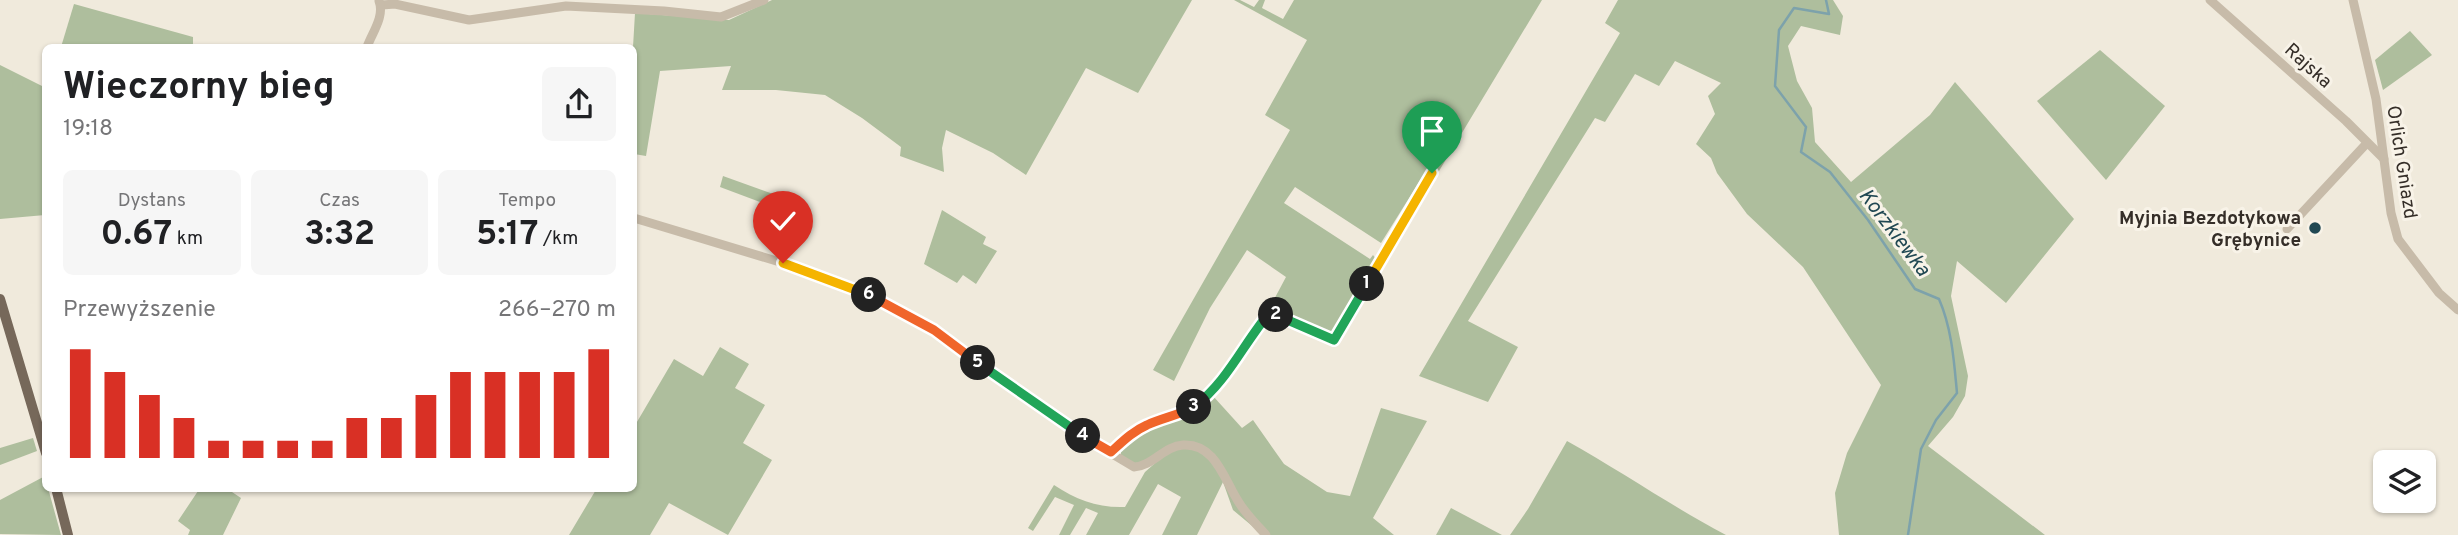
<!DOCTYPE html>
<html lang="pl">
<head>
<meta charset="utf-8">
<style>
  body { margin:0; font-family:Overpass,sans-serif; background:#f6f6f6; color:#202124; height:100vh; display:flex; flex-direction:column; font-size:26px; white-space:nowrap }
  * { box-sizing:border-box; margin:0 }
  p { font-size:23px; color:#757577 }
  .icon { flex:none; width:38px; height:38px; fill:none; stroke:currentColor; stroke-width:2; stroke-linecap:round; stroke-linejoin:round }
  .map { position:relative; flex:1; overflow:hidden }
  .side { position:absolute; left:42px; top:44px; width:595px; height:448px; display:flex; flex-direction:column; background:#fff; border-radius:10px; box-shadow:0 2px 5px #0004 }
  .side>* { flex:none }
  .tools { position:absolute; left:2373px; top:450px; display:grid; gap:14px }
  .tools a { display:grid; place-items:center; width:63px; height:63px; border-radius:10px; background:#fff; box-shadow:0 2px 5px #0004; font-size:35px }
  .pin { position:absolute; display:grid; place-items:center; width:60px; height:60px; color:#fff; margin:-72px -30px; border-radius:50% 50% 50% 0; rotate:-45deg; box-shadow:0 0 7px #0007 }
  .pin .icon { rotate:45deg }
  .km { position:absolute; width:35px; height:35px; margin:-18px; border-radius:50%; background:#222; color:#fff; font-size:19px; line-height:35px; text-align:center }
  .round { display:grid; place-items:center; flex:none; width:74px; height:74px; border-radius:10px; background:#f6f6f6 }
  .overview { display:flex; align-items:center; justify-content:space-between; height:119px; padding:0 21px }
  h1 { font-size:38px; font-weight:700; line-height:52px }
  .stats { display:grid; grid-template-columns:repeat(3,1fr); gap:10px; height:119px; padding:7px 21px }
  .stats div { display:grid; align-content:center; border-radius:10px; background:#f6f6f6; text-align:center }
  .stats b { font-size:35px; font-weight:700 }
  .stats small { font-size:19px; font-weight:400 }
  .stats p { font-size:19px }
  .chart { height:196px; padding:14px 21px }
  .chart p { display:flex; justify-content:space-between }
  .chart svg { width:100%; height:126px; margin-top:7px; stroke:#d93025; stroke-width:6 }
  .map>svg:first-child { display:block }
  .green { fill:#aebe9d }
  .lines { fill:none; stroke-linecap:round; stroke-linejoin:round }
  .stream { stroke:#7da2ab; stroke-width:2.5 }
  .minor { stroke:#c7bba9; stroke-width:9 }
  .major { stroke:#76685a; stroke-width:10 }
  .split-1-casing { stroke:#fff; stroke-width:14 }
  .split-2-casing { stroke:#fff; stroke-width:14 }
  .split-3-casing { stroke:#fff; stroke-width:14 }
  .split-4-casing { stroke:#fff; stroke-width:14 }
  .split-5-casing { stroke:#fff; stroke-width:14 }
  .split-6-casing { stroke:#fff; stroke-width:14 }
  .split-7-casing { stroke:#fff; stroke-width:14 }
  .split-1 { stroke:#f5b400; stroke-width:9 }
  .split-2 { stroke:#22a559; stroke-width:9 }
  .split-3 { stroke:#22a559; stroke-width:9 }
  .split-4 { stroke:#f0652b; stroke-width:9 }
  .split-5 { stroke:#22a559; stroke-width:9 }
  .split-6 { stroke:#f0652b; stroke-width:9 }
  .split-7 { stroke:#f5b400; stroke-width:9 }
  .poi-dot { fill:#214853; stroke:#f8f3e8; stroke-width:2.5 }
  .labels { text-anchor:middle; stroke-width:6; stroke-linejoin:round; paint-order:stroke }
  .street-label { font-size:19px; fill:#352e28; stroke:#f8f3e8 }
  .poi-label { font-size:19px; font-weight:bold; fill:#352e28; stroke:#f8f3e8; text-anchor:end }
  .water-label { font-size:21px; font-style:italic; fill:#214853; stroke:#f8f3e8 }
</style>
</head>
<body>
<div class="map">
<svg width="2458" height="535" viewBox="0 0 2458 535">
  <rect width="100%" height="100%" fill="#f0eadc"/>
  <g class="green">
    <path d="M 772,0 L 1192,0 L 1138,93 L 1086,68 L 1026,175 L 993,153 L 946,130 L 942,148 L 944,172 L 900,156 L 901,147 L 862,118 L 825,95 L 776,90 L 722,90 L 731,66 L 660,71 L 646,156 L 634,154 L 633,47 L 635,13 L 729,20 Z"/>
    <path d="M 1234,0 L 1240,0 L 1254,7 L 1259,0 L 1265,0 L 1262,8 L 1283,19 L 1294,0 L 1542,0 L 1436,176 L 1426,171 L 1381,243 L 1295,187 L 1284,203 L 1370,259 L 1373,255 L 1376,259 L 1333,335 L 1270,307 L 1286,277 L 1247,250 L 1210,308 L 1174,381 L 1153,370 L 1290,130 L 1265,115 L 1307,40 Z"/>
    <path d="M 1618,0 L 1833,0 L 1843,16 L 1840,35 L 1801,26 L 1788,46 L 1797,81 L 1812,108 L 1815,142 L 1851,182 L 1930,115 L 1955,82 L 2074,219 L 2006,303 L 1957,261 L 1951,296 L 1968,376 L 1965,396 L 1953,417 L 1928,446 L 2045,535 L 1839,535 L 1835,493 L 1847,453 L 1881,385 L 1803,267 L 1747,214 L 1717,173 L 1711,158 L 1696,144 L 1715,114 L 1708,96 L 1721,83 L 1675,61 L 1659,86 L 1635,74 L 1605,122 L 1595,118 L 1468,321 L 1518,347 L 1488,402 L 1419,376 L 1620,33 L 1605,23 Z"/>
    <path d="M 74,4 L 193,37 L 193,47 L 61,47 Z"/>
    <path d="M 2410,31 L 2432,55 L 2383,90 L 2375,60 Z"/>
    <path d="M 2100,50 L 2165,106 L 2106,180 L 2037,101 Z"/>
    <path d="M 0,65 L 44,87 L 45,81 L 45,215 L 0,219 Z"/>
    <path d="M 723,176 L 798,203 L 792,214 L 720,187 Z"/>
    <path d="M 942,210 L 986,237 L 983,244 L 997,251 L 976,284 L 963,275 L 957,283 L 924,264 Z"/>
    <path d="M 720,347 L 749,364 L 735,388 L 765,405 L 743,443 L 772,460 L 728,535 L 669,503 L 650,535 L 569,535 L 597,488 L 634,488 L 634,427 L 674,359 L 703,376 Z"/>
    <path d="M 1213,396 L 1242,428 L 1253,420 L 1284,464 L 1327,492 L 1350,496 L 1381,408 L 1427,421 L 1373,518 L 1394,535 L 1263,535 L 1233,510 L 1223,482 L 1197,535 L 1162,535 L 1181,497 L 1158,484 L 1129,535 L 1086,535 L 1098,513 L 1086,508 L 1070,535 L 1059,535 L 1074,505 L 1055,497 L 1033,531 L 1028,528 L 1054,485 C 1077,500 1097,508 1125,507 L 1145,472 L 1179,442 L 1145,463 L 1136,464 L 1121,457 L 1121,451 C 1143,424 1182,411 1213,396 Z"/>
    <path d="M 33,438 L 37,451 L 0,465 L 0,448 Z"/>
    <path d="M 1567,441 C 1621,471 1671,506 1726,535 L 1510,535 L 1528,509 Z"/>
    <path d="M 45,476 L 46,488 L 48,488 L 61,535 L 0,534 L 0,500 Z"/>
    <path d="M 200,488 L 226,488 L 241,498 L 223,535 L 188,535 L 190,530 L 178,521 Z"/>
    <path d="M 1451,508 L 1502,535 L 1436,535 Z"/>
  </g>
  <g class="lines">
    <path class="stream" d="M 1826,0 L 1829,14 L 1794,8 L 1779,30 L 1775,86 L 1806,127 L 1801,152 L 1830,172 L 1868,220 L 1915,289 L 1939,299 C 1952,329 1954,361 1957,393 L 1936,420 L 1921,449 L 1908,535"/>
    <g class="minor">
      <path d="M 2210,0 L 2346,121 L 2384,159"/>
      <path d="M 2353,0 L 2376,99 L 2391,213 L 2398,239 L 2439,293 L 2458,310"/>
      <path d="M 382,5 L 395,4 L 469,20 L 566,6 L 664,11 L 721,17 L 764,0"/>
      <path d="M 367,47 C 372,33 385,16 379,1"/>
      <path d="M 634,218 L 783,263 L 864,292 L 934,330 L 1077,433 L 1134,467 C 1153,466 1164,446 1183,445 C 1215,443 1224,479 1238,501 C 1245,513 1256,524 1266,535"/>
      <path d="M 2287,229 L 2367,143"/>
      <path d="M 1111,452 C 1122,442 1132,432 1145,426 C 1162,417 1181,417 1196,406 C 1229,383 1244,343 1270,312 L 1334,340 L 1432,173"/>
    </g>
    <g class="major">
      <path d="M 0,299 L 46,453"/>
      <path d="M 56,488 L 68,535"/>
    </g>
  </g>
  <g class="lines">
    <g class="split-1-casing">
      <path id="split-1" d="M 1367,284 L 1432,173"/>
    </g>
    <g class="split-2-casing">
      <path id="split-2" d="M 1276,315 L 1334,340 L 1367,284"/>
    </g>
    <g class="split-3-casing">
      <path id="split-3" d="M 1194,407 C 1228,381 1243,344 1270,312 L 1276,315"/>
    </g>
    <g class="split-4-casing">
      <path id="split-4" d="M 1083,436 L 1111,452 C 1122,442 1133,431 1147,425 C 1162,418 1179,415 1194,407"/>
    </g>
    <g class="split-5-casing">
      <path id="split-5" d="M 978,363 L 1083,436"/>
    </g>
    <g class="split-6-casing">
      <path id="split-6" d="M 869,295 L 934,330 L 978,363"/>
    </g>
    <g class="split-7-casing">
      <path id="split-7" d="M 783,263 L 869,295"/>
    </g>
    <use href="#split-1" class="split-1"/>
    <use href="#split-2" class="split-2"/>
    <use href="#split-3" class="split-3"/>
    <use href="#split-4" class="split-4"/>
    <use href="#split-5" class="split-5"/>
    <use href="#split-6" class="split-6"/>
    <use href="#split-7" class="split-7"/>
  </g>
  <circle class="poi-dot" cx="2315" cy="228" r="7"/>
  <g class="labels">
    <g class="street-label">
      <text transform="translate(2309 65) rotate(42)" y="7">Rajska</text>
      <text transform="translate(2403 162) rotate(81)" y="7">Orlich Gniazd</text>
    </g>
    <g class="poi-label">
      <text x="2301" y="224">Myjnia Bezdotykowa<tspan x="2301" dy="22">Grębynice</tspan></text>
    </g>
    <g class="water-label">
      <text transform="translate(1895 232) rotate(53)" y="7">Korzkiewka</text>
    </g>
  </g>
</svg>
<div class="tools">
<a><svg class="icon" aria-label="layers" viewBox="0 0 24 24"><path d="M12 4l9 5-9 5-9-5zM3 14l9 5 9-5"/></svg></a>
</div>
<div class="pin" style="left:1432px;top:173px;background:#1e9e55"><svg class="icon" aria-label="arrive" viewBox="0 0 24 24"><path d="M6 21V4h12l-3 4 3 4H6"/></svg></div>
<div class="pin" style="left:783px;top:263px;background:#d93025"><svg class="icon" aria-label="check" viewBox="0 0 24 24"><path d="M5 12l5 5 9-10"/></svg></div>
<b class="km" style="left:1367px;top:284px">1</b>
<b class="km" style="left:1276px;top:315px">2</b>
<b class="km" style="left:1194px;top:407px">3</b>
<b class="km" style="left:1083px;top:436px">4</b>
<b class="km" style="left:978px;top:363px">5</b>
<b class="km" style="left:869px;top:295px">6</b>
<section class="side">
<div class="overview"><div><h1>Wieczorny bieg</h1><p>19:18</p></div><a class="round"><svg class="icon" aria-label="share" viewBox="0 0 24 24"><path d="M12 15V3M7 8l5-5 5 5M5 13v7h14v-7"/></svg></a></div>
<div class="stats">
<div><p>Dystans</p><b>0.67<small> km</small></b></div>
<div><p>Czas</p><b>3:32</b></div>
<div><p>Tempo</p><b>5:17<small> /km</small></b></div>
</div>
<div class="chart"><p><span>Przewyższenie</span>266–270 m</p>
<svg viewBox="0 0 160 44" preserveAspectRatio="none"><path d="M5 44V6M15 44V14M25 44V22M35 44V30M45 44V38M55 44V38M65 44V38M75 44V38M85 44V30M95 44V30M105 44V22M115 44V14M125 44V14M135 44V14M145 44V14M155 44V6"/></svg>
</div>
</section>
</div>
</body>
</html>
